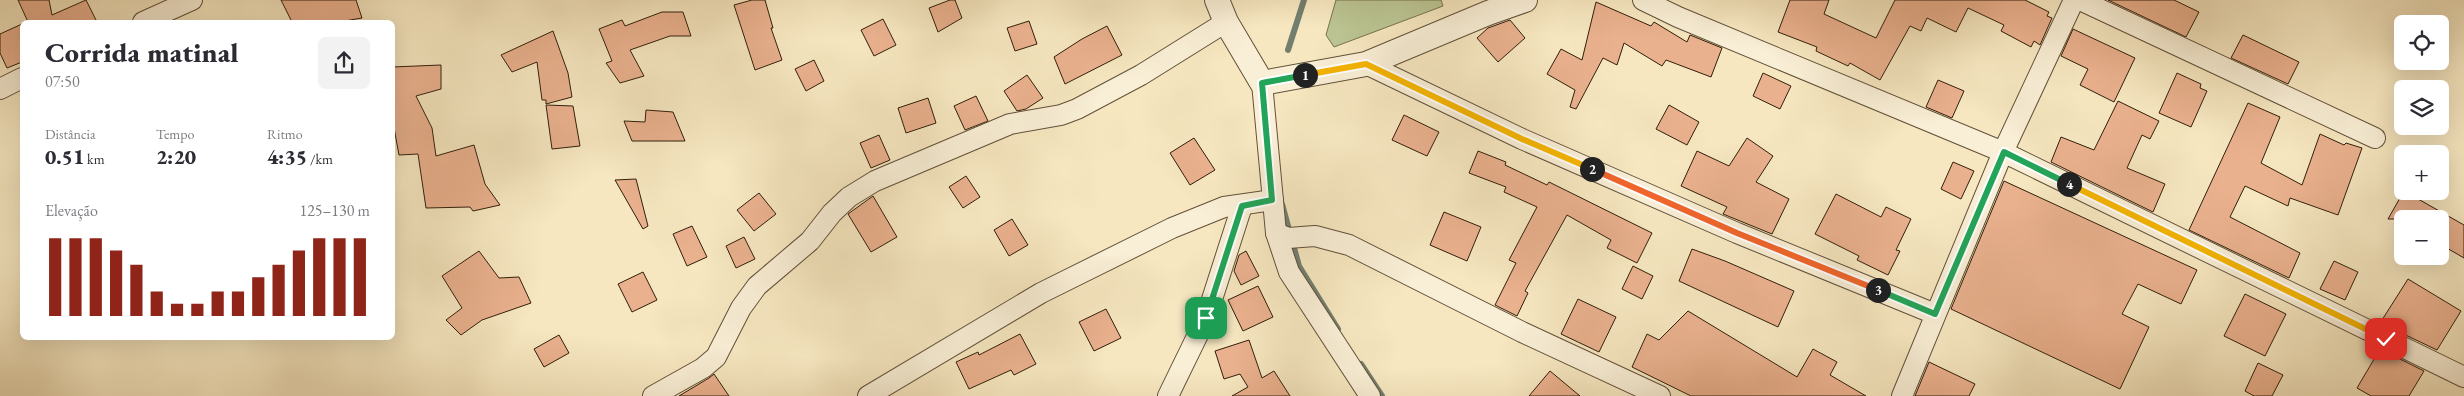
<!DOCTYPE html>
<html lang="pt">
<head>
<meta charset="utf-8">
<style>
  body { margin:0; font-family:"EB Garamond",serif; background:#f2f2f3; color:#2b2b33; height:100vh; display:flex; flex-direction:column; font-size:19px; white-space:nowrap }
  * { box-sizing:border-box; margin:0 }
  p { font-size:16px; color:#7c7c81 }
  .icon { flex:none; width:28px; height:28px; fill:none; stroke:currentColor; stroke-width:2; stroke-linecap:round; stroke-linejoin:round }
  .map { position:relative; flex:1; overflow:hidden }
  .side { position:absolute; left:20px; top:20px; width:375px; height:320px; display:flex; flex-direction:column; background:#fff; border-radius:8px; box-shadow:0 5px 20px #0002 }
  .side>* { flex:none }
  .tools { position:absolute; left:2394px; top:15px; display:grid; gap:10px }
  .tools a { display:grid; place-items:center; width:55px; height:55px; border-radius:8px; background:#fff; box-shadow:0 5px 20px #0002; font-size:25px }
  .pin { position:absolute; display:grid; place-items:center; width:42px; height:42px; color:#fff; margin:-21px; border-radius:10px; box-shadow:0 2px 8px #0006 }
  .km { position:absolute; width:25px; height:25px; margin:-12px; border-radius:50%; background:#222; color:#fff; font-size:14px; line-height:25px; text-align:center }
  .round { display:grid; place-items:center; flex:none; width:52px; height:52px; border-radius:8px; background:#f2f2f3 }
  .headline { display:flex; align-items:center; justify-content:space-between; height:85px; padding:0 25px }
  h1 { font-size:28px; font-weight:800; line-height:38px }
  .metrics { display:grid; grid-template-columns:repeat(3,1fr); gap:8px; height:85px; padding:5px 25px }
  .metrics div { display:grid; align-content:center }
  .metrics b { font-size:21px; font-weight:800 }
  .metrics small { font-size:14px; font-weight:400 }
  .metrics p { font-size:14px }
  .chart { height:140px; padding:10px 25px }
  .chart p { display:flex; justify-content:space-between }
  .chart svg { width:100%; height:90px; margin-top:5px; stroke:#8f2418; stroke-width:6 }
  .map>svg:first-child { display:block }
  .green { fill:#bbc593; stroke:#76724e }
  .lines { fill:none; stroke-linecap:round; stroke-linejoin:round }
  .stream { stroke:#727f6f; stroke-width:6 }
  .building { fill:#eab18e; stroke:#311e0a }
  .minor-casing { stroke:#625038; stroke-width:22 }
  .tertiary-casing { stroke:#625038; stroke-width:26 }
  .minor { stroke:#f9efd6; stroke-width:20 }
  .tertiary { stroke:#f9efd6; stroke-width:24 }
  .split-1-casing { stroke:#fff; stroke-width:10 }
  .split-2-casing { stroke:#fff; stroke-width:10 }
  .split-3-casing { stroke:#fff; stroke-width:10 }
  .split-4-casing { stroke:#fff; stroke-width:10 }
  .split-5-casing { stroke:#fff; stroke-width:10 }
  .split-1 { stroke:#22a559; stroke-width:6 }
  .split-2 { stroke:#f5b400; stroke-width:6 }
  .split-3 { stroke:#f0652b; stroke-width:6 }
  .split-4 { stroke:#22a559; stroke-width:6 }
  .split-5 { stroke:#f5b400; stroke-width:6 }
</style>
</head>
<body>
<div class="map">
<svg width="2464" height="396" viewBox="0 0 2464 396">
  <rect width="100%" height="100%" fill="#f6e7c0"/>
  <filter id="stains"><feTurbulence type="fractalNoise" baseFrequency=".004" numOctaves="4"/><feColorMatrix values="0 0 0 0 .2 0 0 0 0 .09 0 0 0 0 .02 0 0 0 .5 -.17"/></filter>
  <radialGradient id="worn" r=".72"><stop offset=".6" stop-color="#630" stop-opacity="0"/><stop offset="1" stop-color="#630" stop-opacity=".3"/></radialGradient>
  <path class="green" d="M 1336,0 L 1441,0 L 1443,6 L 1334,47 L 1326,35 Z"/>
  <g class="lines">
    <g class="stream">
      <path d="M 1288,50 L 1304,0"/>
      <path d="M 1282,204 L 1299,266 L 1338,329"/>
      <path d="M 1361,364 L 1382,396"/>
    </g>
  </g>
  <g class="building">
    <path d="M 18,0 L 49,0 L 52,15 L 86,0 L 97,22 L 28,22 Z"/>
    <path d="M 281,0 L 356,0 L 362,18 L 339,22 L 292,22 Z"/>
    <path d="M 752,0 L 765,0 L 773,28 L 771,28 L 782,60 L 755,70 L 734,5 Z"/>
    <path d="M 950,0 L 955,0 L 962,18 L 938,32 L 929,8 Z"/>
    <path d="M 1790,0 L 1829,0 L 1824,14 L 1876,38 L 1895,0 L 2025,0 L 2049,12 L 2047,16 L 2052,18 L 2040,45 L 2034,41 L 2031,47 L 2001,31 L 2004,25 L 1968,8 L 1956,32 L 1927,18 L 1921,31 L 1910,26 L 1880,80 L 1850,63 L 1848,66 L 1816,51 L 1817,47 L 1778,32 Z"/>
    <path d="M 2108,0 L 2174,0 L 2199,12 L 2186,37 Z"/>
    <path d="M 1596,2 L 1651,26 L 1654,22 L 1687,42 L 1690,35 L 1722,48 L 1711,77 L 1666,60 L 1662,66 L 1624,43 L 1617,65 L 1603,58 L 1576,109 L 1570,107 L 1575,90 L 1547,74 L 1561,49 L 1582,60 Z"/>
    <path d="M 662,12 L 683,12 L 691,36 L 670,36 L 630,50 L 644,76 L 620,83 L 606,63 L 612,61 L 599,29 L 622,20 L 625,26 Z"/>
    <path d="M 883,19 L 896,45 L 874,56 L 861,30 Z"/>
    <path d="M 1510,20 L 1525,38 L 1498,62 L 1477,38 L 1488,28 Z"/>
    <path d="M 1029,21 L 1037,44 L 1015,51 L 1007,28 Z"/>
    <path d="M 22,24 L 22,62 L 7,68 L 0,53 L 0,34 Z"/>
    <path d="M 1107,26 L 1122,55 L 1065,84 L 1054,57 L 1082,39 Z"/>
    <path d="M 2073,29 L 2135,58 L 2114,102 L 2080,85 L 2088,69 L 2061,56 Z"/>
    <path d="M 553,31 L 568,73 L 572,97 L 546,104 L 546,100 L 542,100 L 537,62 L 512,72 L 501,55 Z"/>
    <path d="M 2243,35 L 2299,62 L 2288,84 L 2231,58 Z"/>
    <path d="M 814,60 L 824,81 L 806,91 L 795,69 Z"/>
    <path d="M 441,65 L 441,89 L 416,96 L 432,128 L 436,156 L 474,145 L 485,184 L 500,205 L 473,211 L 470,207 L 426,208 L 418,154 L 399,155 L 392,117 L 392,67 Z"/>
    <path d="M 1763,73 L 1791,86 L 1780,109 L 1753,96 Z"/>
    <path d="M 2177,73 L 2201,84 L 2200,88 L 2207,91 L 2191,127 L 2159,113 Z"/>
    <path d="M 1027,75 L 1043,98 L 1026,109 L 1017,111 L 1004,91 Z"/>
    <path d="M 1938,80 L 1964,91 L 1952,118 L 1926,107 Z"/>
    <path d="M 976,96 L 988,121 L 965,130 L 954,106 Z"/>
    <path d="M 928,98 L 936,123 L 906,133 L 898,108 Z"/>
    <path d="M 2118,101 L 2159,121 L 2150,139 L 2142,135 L 2127,168 L 2165,184 L 2153,212 L 2051,162 L 2061,137 L 2094,150 Z"/>
    <path d="M 2248,103 L 2280,117 L 2261,163 L 2302,185 L 2320,134 L 2344,145 L 2346,143 L 2362,148 L 2338,215 L 2290,198 L 2288,206 L 2245,186 L 2230,217 L 2300,253 L 2289,278 L 2189,230 Z"/>
    <path d="M 546,105 L 573,106 L 580,146 L 552,149 Z"/>
    <path d="M 1669,105 L 1699,122 L 1687,145 L 1656,129 Z"/>
    <path d="M 646,110 L 673,112 L 685,141 L 632,141 L 624,121 L 645,122 Z"/>
    <path d="M 1404,115 L 1439,132 L 1427,156 L 1392,140 Z"/>
    <path d="M 879,135 L 890,160 L 871,168 L 860,143 Z"/>
    <path d="M 1194,138 L 1215,170 L 1190,185 L 1170,153 Z"/>
    <path d="M 1747,138 L 1773,156 L 1756,182 L 1789,199 L 1772,234 L 1723,214 L 1727,207 L 1681,186 L 1697,151 L 1729,166 Z"/>
    <path d="M 1478,151 L 1506,162 L 1505,165 L 1547,185 L 1549,182 L 1652,233 L 1637,263 L 1607,248 L 1611,240 L 1567,215 L 1525,291 L 1528,293 L 1517,316 L 1495,305 L 1516,263 L 1509,260 L 1537,207 L 1504,192 L 1506,187 L 1469,173 Z"/>
    <path d="M 1953,162 L 1974,171 L 1961,199 L 1941,189 Z"/>
    <path d="M 966,176 L 980,197 L 963,208 L 949,187 Z"/>
    <path d="M 636,179 L 648,226 L 643,229 L 615,180 Z"/>
    <path d="M 2004,181 L 2197,270 L 2181,304 L 2138,284 L 2122,314 L 2149,327 L 2120,389 L 1951,309 Z"/>
    <path d="M 2404,191 L 2464,225 L 2464,258 L 2440,244 L 2440,219 L 2388,219 Z"/>
    <path d="M 759,193 L 776,214 L 754,231 L 737,210 Z"/>
    <path d="M 1836,194 L 1881,217 L 1886,207 L 1911,219 L 1896,250 L 1900,251 L 1888,275 L 1857,260 L 1859,256 L 1815,234 Z"/>
    <path d="M 873,196 L 897,237 L 871,252 L 848,214 Z"/>
    <path d="M 1444,212 L 1481,227 L 1467,261 L 1430,245 Z"/>
    <path d="M 1012,219 L 1028,245 L 1009,256 L 994,230 Z"/>
    <path d="M 692,226 L 707,257 L 687,266 L 673,234 Z"/>
    <path d="M 744,237 L 755,259 L 736,268 L 726,246 Z"/>
    <path d="M 1692,249 L 1725,261 L 1794,291 L 1778,327 L 1679,281 Z"/>
    <path d="M 479,251 L 499,278 L 519,277 L 531,303 L 482,320 L 461,335 L 446,320 L 462,308 L 442,276 Z"/>
    <path d="M 1246,251 L 1259,276 L 1241,285 L 1234,271 L 1239,255 Z"/>
    <path d="M 2334,261 L 2358,272 L 2345,300 L 2320,289 Z"/>
    <path d="M 1633,266 L 1653,276 L 1642,299 L 1622,289 Z"/>
    <path d="M 643,272 L 657,300 L 632,312 L 618,284 Z"/>
    <path d="M 2408,279 L 2461,311 L 2437,350 L 2391,328 L 2392,326 L 2382,320 Z"/>
    <path d="M 1258,286 L 1273,317 L 1243,331 L 1228,300 Z"/>
    <path d="M 2245,294 L 2286,314 L 2265,356 L 2224,336 Z"/>
    <path d="M 1578,299 L 1616,317 L 1599,352 L 1561,334 Z"/>
    <path d="M 1106,309 L 1121,338 L 1094,351 L 1079,322 Z"/>
    <path d="M 1688,311 L 1797,377 L 1813,349 L 1837,362 L 1830,375 L 1866,396 L 1691,396 L 1632,367 L 1647,334 L 1659,340 Z"/>
    <path d="M 1020,334 L 1036,364 L 1014,375 L 1011,370 L 969,389 L 956,362 L 978,352 L 979,355 Z"/>
    <path d="M 559,335 L 569,353 L 544,367 L 534,349 Z"/>
    <path d="M 1249,340 L 1262,378 L 1274,371 L 1290,396 L 1232,396 L 1248,387 L 1240,374 L 1224,379 L 1215,351 Z"/>
    <path d="M 2380,349 L 2424,371 L 2409,396 L 2371,396 L 2357,388 Z"/>
    <path d="M 1929,362 L 1975,384 L 1969,396 L 1915,396 Z"/>
    <path d="M 2258,363 L 2283,375 L 2272,396 L 2254,396 L 2245,391 Z"/>
    <path d="M 1550,371 L 1580,396 L 1529,396 Z"/>
    <path d="M 714,374 L 729,396 L 679,396 L 709,378 Z"/>
  </g>
  <g class="lines">
    <g class="minor-casing">
      <g id="minor">
        <path d="M 1643,0 L 1678,17 L 2003,152 L 2074,0"/>
        <path d="M 2080,0 L 2375,138"/>
        <path d="M 143,22 L 192,0"/>
        <path d="M 1366,64 L 1522,139 L 1737,233 L 1935,314"/>
        <path d="M 1262,83 L 1276,233 L 1289,272 L 1370,396"/>
        <path d="M 0,89 L 22,78"/>
        <path d="M 1276,233 L 1288,238 L 1315,236 L 1349,245 L 1522,332 L 1660,396"/>
        <path d="M 653,396 L 703,368 L 716,357 L 741,308 L 757,286 L 810,241 L 832,213 L 849,197 L 875,181 L 1010,124 L 1061,115 L 1077,109 L 1141,75 L 1226,22"/>
        <path d="M 868,396 L 1041,293 L 1172,228 L 1224,207 L 1273,200"/>
        <path d="M 1168,396 L 1206,318 L 1242,206"/>
        <path d="M 1902,396 L 2003,152 L 2464,377"/>
      </g>
    </g>
    <g class="tertiary-casing">
      <path id="tertiary" d="M 1217,0 L 1226,22 L 1262,83 L 1366,64 L 1488,13 L 1525,0"/>
    </g>
    <use href="#minor" class="minor"/>
    <use href="#tertiary" class="tertiary"/>
  </g>
  <g class="lines">
    <g class="split-1-casing">
      <path id="split-1" d="M 1206,318 L 1242,206 L 1272,200 L 1262,83 L 1305,75"/>
    </g>
    <g class="split-2-casing">
      <path id="split-2" d="M 1305,75 L 1366,64 L 1522,139 L 1592,169"/>
    </g>
    <g class="split-3-casing">
      <path id="split-3" d="M 1592,169 L 1737,233 L 1878,290"/>
    </g>
    <g class="split-4-casing">
      <path id="split-4" d="M 1878,290 L 1935,314 L 2004,152 L 2069,184"/>
    </g>
    <g class="split-5-casing">
      <path id="split-5" d="M 2069,184 L 2386,339"/>
    </g>
    <use href="#split-1" class="split-1"/>
    <use href="#split-2" class="split-2"/>
    <use href="#split-3" class="split-3"/>
    <use href="#split-4" class="split-4"/>
    <use href="#split-5" class="split-5"/>
  </g>
  <rect width="100%" height="100%" filter="url(#stains)"/>
  <rect width="100%" height="100%" fill="url(#worn)"/>
</svg>
<div class="tools">
<a><svg class="icon" aria-label="locate" viewBox="0 0 24 24"><circle cx="12" cy="12" r="6"/><path d="M12 2v4M12 18v4M2 12h4M18 12h4"/></svg></a>
<a><svg class="icon" aria-label="layers" viewBox="0 0 24 24"><path d="M12 4l9 5-9 5-9-5zM3 14l9 5 9-5"/></svg></a>
<a>+</a>
<a>−</a>
</div>
<div class="pin" style="left:1206px;top:318px;background:#1e9e55"><svg class="icon" aria-label="arrive" viewBox="0 0 24 24"><path d="M6 21V4h12l-3 4 3 4H6"/></svg></div>
<div class="pin" style="left:2386px;top:339px;background:#d93025"><svg class="icon" aria-label="check" viewBox="0 0 24 24"><path d="M5 12l5 5 9-10"/></svg></div>
<b class="km" style="left:1305px;top:75px">1</b>
<b class="km" style="left:1592px;top:169px">2</b>
<b class="km" style="left:1878px;top:290px">3</b>
<b class="km" style="left:2069px;top:184px">4</b>
<section class="side">
<div class="headline"><div><h1>Corrida matinal</h1><p>07:50</p></div><a class="round"><svg class="icon" aria-label="share" viewBox="0 0 24 24"><path d="M12 15V3M7 8l5-5 5 5M5 13v7h14v-7"/></svg></a></div>
<div class="metrics">
<div><p>Distância</p><b>0.51<small> km</small></b></div>
<div><p>Tempo</p><b>2:20</b></div>
<div><p>Ritmo</p><b>4:35<small> /km</small></b></div>
</div>
<div class="chart"><p><span>Elevação</span>125–130 m</p>
<svg viewBox="0 0 160 44" preserveAspectRatio="none"><path d="M5 44V6M15 44V6M25 44V6M35 44V12M45 44V19M55 44V32M65 44V38M75 44V38M85 44V32M95 44V32M105 44V25M115 44V19M125 44V12M135 44V6M145 44V6M155 44V6"/></svg>
</div>
</section>
</div>
</body>
</html>
